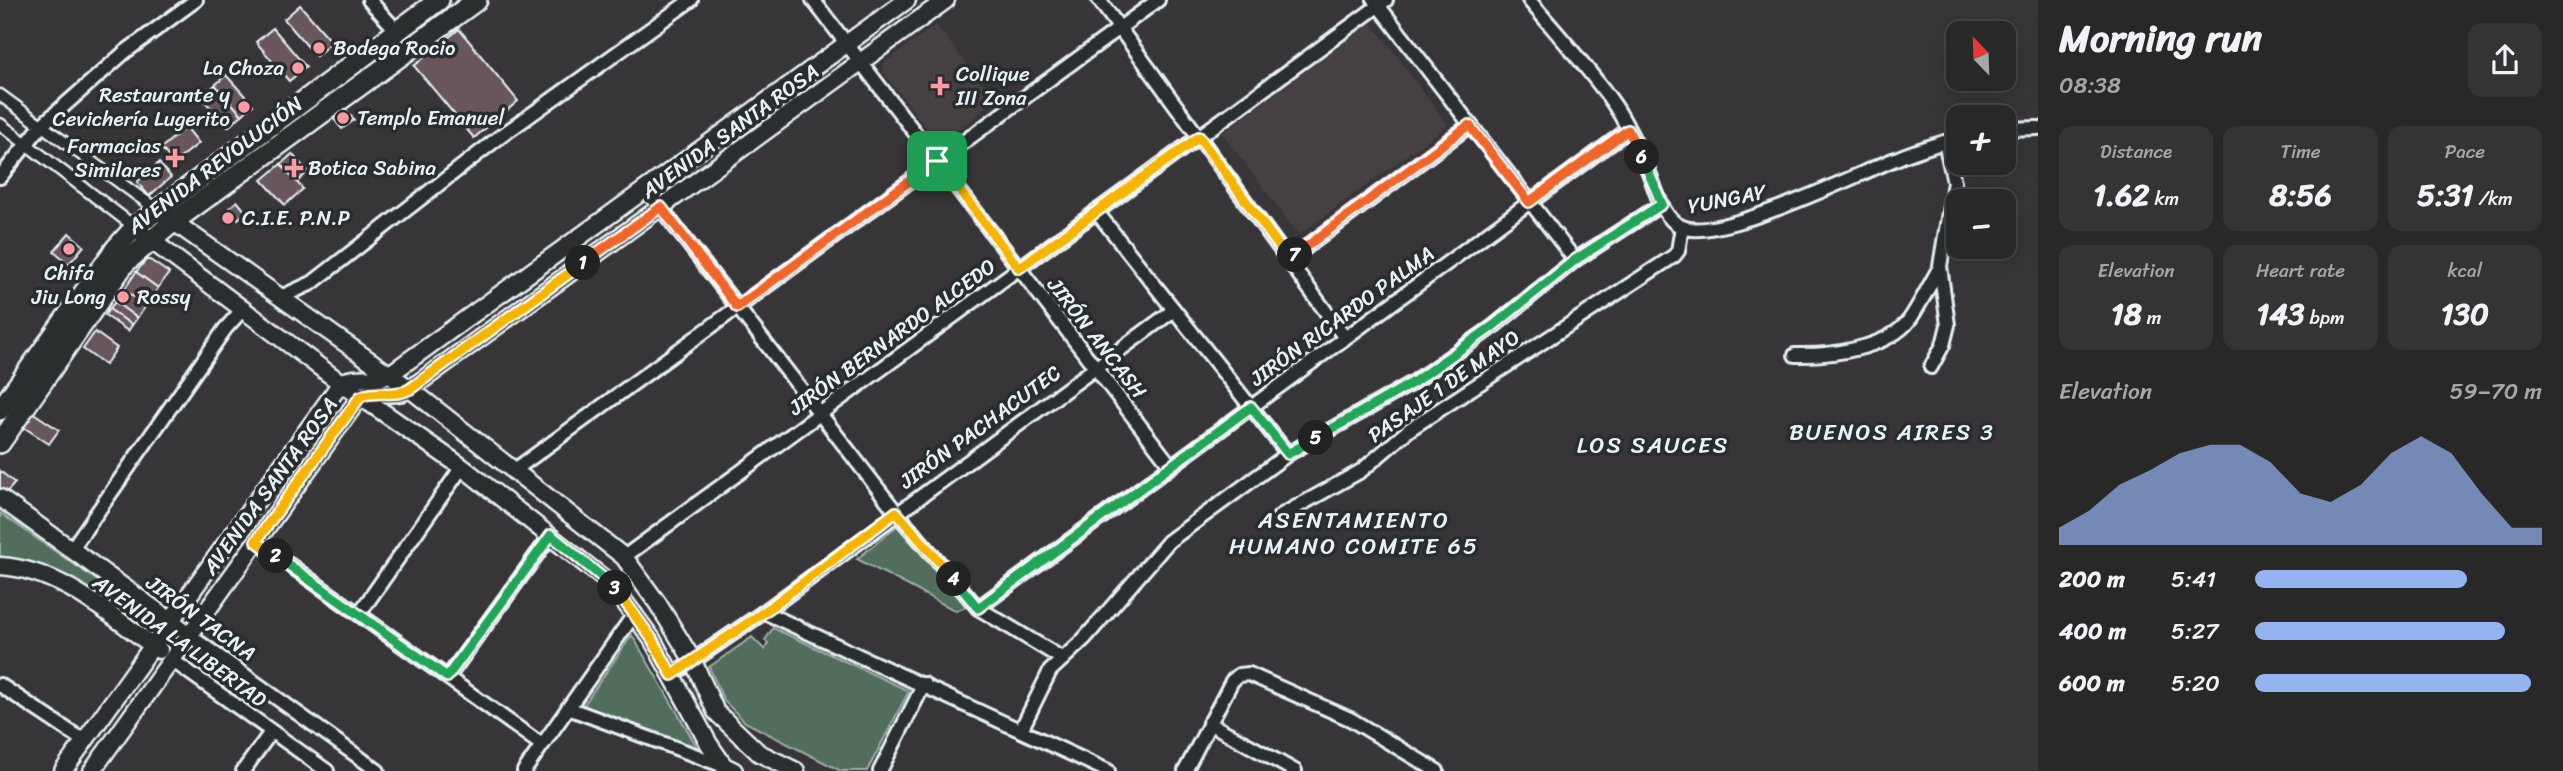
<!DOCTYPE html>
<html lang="en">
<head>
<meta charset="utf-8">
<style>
  body { margin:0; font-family:Sriracha,sans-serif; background:#353435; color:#f1f3f6; height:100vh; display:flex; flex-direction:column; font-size:26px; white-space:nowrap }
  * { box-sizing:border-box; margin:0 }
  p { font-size:23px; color:#a5a6a8 }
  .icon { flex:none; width:38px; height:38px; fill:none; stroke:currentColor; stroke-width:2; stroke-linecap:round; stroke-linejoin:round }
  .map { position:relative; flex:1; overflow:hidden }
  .panel { display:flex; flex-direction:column; background:#292829; width:525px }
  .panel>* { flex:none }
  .needle { width:46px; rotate:337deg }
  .buttons { position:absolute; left:1946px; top:21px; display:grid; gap:14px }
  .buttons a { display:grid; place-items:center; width:70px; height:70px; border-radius:14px; background:#292829; box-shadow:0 7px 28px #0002,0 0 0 2px #454446; font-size:35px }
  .pin { position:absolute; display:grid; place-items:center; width:60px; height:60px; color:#fff; margin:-30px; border-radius:14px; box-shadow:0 4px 10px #0006 }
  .km { position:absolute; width:35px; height:35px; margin:-18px; border-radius:50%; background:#222; color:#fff; font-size:19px; line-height:35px; text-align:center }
  .round { display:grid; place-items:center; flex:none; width:74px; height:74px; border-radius:14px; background:#353435 }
  .summary { display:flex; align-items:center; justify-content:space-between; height:119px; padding:0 21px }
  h1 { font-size:38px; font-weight:700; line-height:52px }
  .stats { display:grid; grid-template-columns:repeat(3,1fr); gap:10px; height:119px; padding:7px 21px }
  .stats div { display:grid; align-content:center; border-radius:14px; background:#353435; text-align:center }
  .stats b { font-size:30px; font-weight:700 }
  .stats small { font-size:19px; font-weight:400 }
  .stats p { font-size:19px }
  .chart { height:196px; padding:14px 21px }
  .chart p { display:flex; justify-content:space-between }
  .chart svg { width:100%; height:126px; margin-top:7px; fill:#95b2f1; opacity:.7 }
  ul { padding:0 21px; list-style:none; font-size:23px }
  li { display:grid; grid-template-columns:112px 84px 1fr; align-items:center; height:52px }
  li i { height:18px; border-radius:9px; background:#95b2f1 }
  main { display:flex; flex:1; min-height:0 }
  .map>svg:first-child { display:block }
  .built { fill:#463f42 }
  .green { fill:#536d5c; stroke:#9eafaa; stroke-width:2 }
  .building { fill:#69575d; stroke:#e8f1f8; stroke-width:2 }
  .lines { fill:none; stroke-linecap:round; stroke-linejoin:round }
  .pedestrian-casing { stroke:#e8f1f8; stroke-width:15 }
  .minor-casing { stroke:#e8f1f8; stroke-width:18 }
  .tertiary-casing { stroke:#e8f1f8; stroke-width:21 }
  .primary-casing { stroke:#e8f1f8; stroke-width:24 }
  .pedestrian { stroke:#2a2d2e; stroke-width:10 }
  .minor { stroke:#2a2d2e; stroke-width:12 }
  .tertiary { stroke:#2a2d2e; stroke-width:16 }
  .primary { stroke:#2a2d2e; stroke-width:19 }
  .split-1-casing { stroke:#fff; stroke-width:14 }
  .split-2-casing { stroke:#fff; stroke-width:14 }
  .split-3-casing { stroke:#fff; stroke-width:14 }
  .split-4-casing { stroke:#fff; stroke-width:14 }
  .split-5-casing { stroke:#fff; stroke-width:14 }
  .split-6-casing { stroke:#fff; stroke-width:14 }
  .split-7-casing { stroke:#fff; stroke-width:14 }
  .split-8-casing { stroke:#fff; stroke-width:14 }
  .split-1 { stroke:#f0652b; stroke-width:9 }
  .split-2 { stroke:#f5b400; stroke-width:9 }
  .split-3 { stroke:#22a559; stroke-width:9 }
  .split-4 { stroke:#f5b400; stroke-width:9 }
  .split-5 { stroke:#22a559; stroke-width:9 }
  .split-6 { stroke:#22a559; stroke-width:9 }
  .split-7 { stroke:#f0652b; stroke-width:9 }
  .split-8 { stroke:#f5b400; stroke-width:9 }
  .poi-dot { fill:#ff9aa2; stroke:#2a2d2e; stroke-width:2.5 }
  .labels { text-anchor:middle; stroke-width:7; stroke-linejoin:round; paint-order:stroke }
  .poi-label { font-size:21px; fill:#e8f1f8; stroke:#2a2d2e; text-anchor:start }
  .street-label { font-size:21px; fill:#e8f1f8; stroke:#2a2d2e }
  .neighbourhood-label { font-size:23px; letter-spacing:2px; fill:#e8f1f8; stroke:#2a2d2e }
</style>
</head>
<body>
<main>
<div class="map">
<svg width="2038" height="771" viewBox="0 0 2038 771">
  <rect width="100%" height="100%" fill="#373537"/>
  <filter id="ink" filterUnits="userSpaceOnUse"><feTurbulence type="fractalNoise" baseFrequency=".0143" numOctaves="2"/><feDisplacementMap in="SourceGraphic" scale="14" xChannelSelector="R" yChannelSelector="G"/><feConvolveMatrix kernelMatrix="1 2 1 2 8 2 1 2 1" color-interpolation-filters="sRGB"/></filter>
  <g filter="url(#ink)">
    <g class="built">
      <path d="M 1371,22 L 1448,125 L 1299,235 L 1222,133 Z"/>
      <path d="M 936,25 L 996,100 L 939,144 L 883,72 L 884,63 Z"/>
    </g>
    <g class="green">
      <path d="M 0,513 L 157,622 L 148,634 L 0,559 Z"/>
      <path d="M 897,526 L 968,606 L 956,611 L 857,559 Z"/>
      <path d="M 773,628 L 909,691 L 867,771 L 841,771 L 745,722 L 724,701 L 709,667 L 752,637 L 765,650 L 768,643 L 765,640 Z"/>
      <path d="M 632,635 L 699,750 L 583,706 Z"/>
    </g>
    <g class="building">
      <path d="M 300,5 L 332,42 L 316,56 L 284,19 Z"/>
      <path d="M 273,28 L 306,67 L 289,81 L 256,42 Z"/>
      <path d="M 459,29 L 518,101 L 474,138 L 414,66 Z"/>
      <path d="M 226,75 L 253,105 L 242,115 L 215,85 Z"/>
      <path d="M 215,85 L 242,115 L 228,127 L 201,97 Z"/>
      <path d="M 345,108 L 354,120 L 342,129 L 332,117 Z"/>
      <path d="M 186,127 L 199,143 L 174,163 L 161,148 Z"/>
      <path d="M 292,154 L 308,172 L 297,182 L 281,164 Z"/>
      <path d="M 159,163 L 171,177 L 149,196 L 137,182 Z"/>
      <path d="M 281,164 L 303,189 L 285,205 L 262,180 Z"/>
      <path d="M 237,201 L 246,212 L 238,219 L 229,208 Z"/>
      <path d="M 69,233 L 84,246 L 69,264 L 54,251 Z"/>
      <path d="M 146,260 L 150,260 L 169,273 L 158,288 L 136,272 Z"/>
      <path d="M 136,272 L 158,288 L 146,306 L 124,290 Z"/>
      <path d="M 124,290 L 146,306 L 137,318 L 115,302 Z"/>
      <path d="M 115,302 L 137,318 L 132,325 L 109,309 Z"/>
      <path d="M 109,309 L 132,325 L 128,331 L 105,315 Z"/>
      <path d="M 95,332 L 117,348 L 105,365 L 83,349 Z"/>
      <path d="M 32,412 L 59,430 L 49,444 L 22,426 Z"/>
      <path d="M 0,471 L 15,483 L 6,493 L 0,488 Z"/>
    </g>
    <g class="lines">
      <g class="pedestrian-casing">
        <g id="pedestrian">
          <path d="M 0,95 L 156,209"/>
          <path d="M 0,124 L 135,227"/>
        </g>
      </g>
      <g class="minor-casing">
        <g id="minor">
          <path d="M 369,0 L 396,30"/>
          <path d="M 813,0 L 1171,466"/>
          <path d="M 1099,0 L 1345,338"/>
          <path d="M 1374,0 L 1575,260"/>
          <path d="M 1529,0 C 1557,34 1588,67 1613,103 C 1625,120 1634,141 1643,159 C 1655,180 1658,217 1682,227 C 1718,243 1859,173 1898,158 C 1917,150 1938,144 1958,138"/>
          <path d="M 2004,129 L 2038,128"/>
          <path d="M 0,177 L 42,125 L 125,52 L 196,0"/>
          <path d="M 646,189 L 896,512 L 978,608 L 1063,659"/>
          <path d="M 1096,211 L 1288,454"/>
          <path d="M 1289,260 L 1470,125"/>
          <path d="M 281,297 L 312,283 L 497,139 L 691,0"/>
          <path d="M 1795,355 C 1829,356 1888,349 1910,319 C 1921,303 1930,284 1940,267"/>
          <path d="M 1931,367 L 1943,345 L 1948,325 L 1940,266 L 1954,182 L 1945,142"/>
          <path d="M 512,472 L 1158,0"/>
          <path d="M 1280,516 L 1361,471 L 1410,429 L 1674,256 L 1678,251 L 1682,227"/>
          <path d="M 256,541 L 542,745"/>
          <path d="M 71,550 L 225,329 L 243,309"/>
          <path d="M 624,557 L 1386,0"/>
          <path d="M 978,608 L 1628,130"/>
          <path d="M 764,612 L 1108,771"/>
          <path d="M 359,614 L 462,467"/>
          <path d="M 189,635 L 378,771"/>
          <path d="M 172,660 L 327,771"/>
          <path d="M 672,675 L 764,612 L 1174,310"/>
          <path d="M 448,677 L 551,535"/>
          <path d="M 0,685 L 84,741"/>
          <path d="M 568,708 L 724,766"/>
          <path d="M 1209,723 L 1295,771"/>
          <path d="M 1021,730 L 1050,671 L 1084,639 L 1169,541 L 1288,454 L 1414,382 L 1494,326 L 1575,260 L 1662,204"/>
          <path d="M 243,771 L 271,732"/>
          <path d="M 524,771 L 635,613"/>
          <path d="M 880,771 L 924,684"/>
          <path d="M 1185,771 L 1232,681 L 1239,675 L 1249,674 L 1350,719 L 1437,771"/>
        </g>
      </g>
      <g class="tertiary-casing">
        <g id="tertiary">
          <path d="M 164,215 L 410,389 L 624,557 L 658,604 L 693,661 L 716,712 L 759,753 L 796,771"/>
          <path d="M 144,235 L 341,383 L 462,467 L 612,585 L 652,639 L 709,744 L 724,766 L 734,771"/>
          <path d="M 0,498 L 179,627"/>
          <path d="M 0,566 C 63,570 110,616 159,650"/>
          <path d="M 63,771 L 341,383 C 356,374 374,383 390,374 L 907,0"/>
          <path d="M 92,771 L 360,397 C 376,389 394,398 410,389 L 946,0"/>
        </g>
      </g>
      <g class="primary-casing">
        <g id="primary">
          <path d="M 0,410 L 116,248 L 135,227 L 439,0"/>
          <path d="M 0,443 L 125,263 L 173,222 L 477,0"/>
        </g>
      </g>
      <use href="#pedestrian" class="pedestrian"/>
      <use href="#minor" class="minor"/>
      <use href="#tertiary" class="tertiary"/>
      <use href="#primary" class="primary"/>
    </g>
  </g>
  <g class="lines" filter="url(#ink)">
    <g class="split-1-casing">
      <path id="split-1" d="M 583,263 L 661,207 L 737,307 L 937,161"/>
    </g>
    <g class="split-2-casing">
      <path id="split-2" d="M 276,556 L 256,541 L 360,397 C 376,389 394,398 410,389 L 583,263"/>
    </g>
    <g class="split-3-casing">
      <path id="split-3" d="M 276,556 L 447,677 L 551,535 L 615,588"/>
    </g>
    <g class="split-4-casing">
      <path id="split-4" d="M 615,588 L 652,639 L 672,675 L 764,612 L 896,512 L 954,579"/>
    </g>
    <g class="split-5-casing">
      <path id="split-5" d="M 954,579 L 978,608 L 1251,407 L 1288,454 L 1316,438"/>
    </g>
    <g class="split-6-casing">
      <path id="split-6" d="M 1316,438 L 1414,382 L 1493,326 L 1575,260 L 1662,204 L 1642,157"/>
    </g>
    <g class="split-7-casing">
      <path id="split-7" d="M 1295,255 L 1469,125 L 1529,202 L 1628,130 L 1642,157"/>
    </g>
    <g class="split-8-casing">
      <path id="split-8" d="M 937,161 L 1019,268 L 1199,137 L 1289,260 L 1295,255"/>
    </g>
    <use href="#split-1" class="split-1"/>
    <use href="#split-2" class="split-2"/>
    <use href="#split-3" class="split-3"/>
    <use href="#split-4" class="split-4"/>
    <use href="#split-5" class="split-5"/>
    <use href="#split-6" class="split-6"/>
    <use href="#split-7" class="split-7"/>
    <use href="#split-8" class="split-8"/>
  </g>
  <g class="poi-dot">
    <circle cx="319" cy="48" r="7"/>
    <circle cx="298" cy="68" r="7"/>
    <path d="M936.5 75.5h7v7h7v7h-7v7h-7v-7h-7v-7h7z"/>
    <circle cx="244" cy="107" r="7"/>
    <circle cx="343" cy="118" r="7"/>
    <path d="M171.5 147.5h7v7h7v7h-7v7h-7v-7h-7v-7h7z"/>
    <path d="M290.5 157.5h7v7h7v7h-7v7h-7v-7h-7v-7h7z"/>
    <circle cx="228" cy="218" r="7"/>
    <circle cx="69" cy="249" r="7"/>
    <circle cx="123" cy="297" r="7"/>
  </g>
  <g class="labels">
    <g class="poi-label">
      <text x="333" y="55">Bodega Rocio</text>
      <text x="284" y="75" text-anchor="end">La Choza</text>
      <text x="956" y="81">Collique<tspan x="956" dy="24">III Zona</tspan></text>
      <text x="230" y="102" text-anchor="end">Restaurante y<tspan x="230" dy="24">Cevichería Lugerito</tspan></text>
      <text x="357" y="125">Templo Emanuel</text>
      <text x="161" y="153" text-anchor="end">Farmacias<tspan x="161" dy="24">Similares</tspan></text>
      <text x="308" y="175">Botica Sabina</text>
      <text x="242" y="225">C.I.E. P.N.P</text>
      <text x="69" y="280" text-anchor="middle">Chifa<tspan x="69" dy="24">Jiu Long</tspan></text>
      <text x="137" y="304">Rossy</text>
    </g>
    <g class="street-label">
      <text transform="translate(730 131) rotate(-36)" y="7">AVENIDA SANTA ROSA</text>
      <text transform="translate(215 165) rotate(-37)" y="7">AVENIDA REVOLUCIÓN</text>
      <text transform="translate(1727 199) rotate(-11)" y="7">YUNGAY</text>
      <text transform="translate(1342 316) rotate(-36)" y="7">JIRÓN RICARDO PALMA</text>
      <text transform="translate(892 337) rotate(-36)" y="7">JIRÓN BERNARDO ALCEDO</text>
      <text transform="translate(1097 338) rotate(52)" y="7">JIRÓN ANCASH</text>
      <text transform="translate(1444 386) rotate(-35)" y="7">PASAJE 1 DE MAYO</text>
      <text transform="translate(980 427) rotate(-36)" y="7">JIRÓN PACHACUTEC</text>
      <text transform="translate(270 486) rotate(-54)" y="7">AVENIDA SANTA ROSA</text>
      <text transform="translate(201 618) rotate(36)" y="7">JIRÓN TACNA</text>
      <text transform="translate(180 641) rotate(36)" y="7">AVENIDA LA LIBERTAD</text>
    </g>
    <g class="neighbourhood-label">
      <text x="1892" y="440">BUENOS AIRES 3</text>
      <text x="1653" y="453">LOS SAUCES</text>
      <text x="1354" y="528">ASENTAMIENTO<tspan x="1354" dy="26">HUMANO COMITE 65</tspan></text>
    </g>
  </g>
</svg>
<div class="buttons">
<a><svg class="needle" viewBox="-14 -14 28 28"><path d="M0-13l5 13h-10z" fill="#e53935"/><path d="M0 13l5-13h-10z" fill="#a5a6a8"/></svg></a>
<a>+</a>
<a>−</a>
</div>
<div class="pin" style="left:937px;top:161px;background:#1e9e55"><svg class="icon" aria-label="arrive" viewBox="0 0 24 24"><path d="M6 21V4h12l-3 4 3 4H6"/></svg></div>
<b class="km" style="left:583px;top:263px">1</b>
<b class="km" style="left:276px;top:556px">2</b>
<b class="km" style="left:615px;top:588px">3</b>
<b class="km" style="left:954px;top:579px">4</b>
<b class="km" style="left:1316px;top:438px">5</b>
<b class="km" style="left:1642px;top:157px">6</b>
<b class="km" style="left:1295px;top:255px">7</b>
</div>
<section class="panel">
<div class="summary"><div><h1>Morning run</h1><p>08:38</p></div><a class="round"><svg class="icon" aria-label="share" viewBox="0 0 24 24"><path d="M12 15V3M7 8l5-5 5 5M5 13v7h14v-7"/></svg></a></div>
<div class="stats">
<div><p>Distance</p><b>1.62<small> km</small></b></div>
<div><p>Time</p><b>8:56</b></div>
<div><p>Pace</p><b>5:31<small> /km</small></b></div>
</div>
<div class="stats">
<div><p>Elevation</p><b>18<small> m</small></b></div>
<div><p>Heart rate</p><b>143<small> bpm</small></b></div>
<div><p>kcal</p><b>130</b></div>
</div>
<div class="chart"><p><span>Elevation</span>59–70 m</p>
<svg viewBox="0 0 160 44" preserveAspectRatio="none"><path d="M0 44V38L10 32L20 23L30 18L40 12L50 9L60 9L70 15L80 26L90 29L100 23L110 12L120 6L130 12L140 26L150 38L160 38V44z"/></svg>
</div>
<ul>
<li><b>200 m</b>5:41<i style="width:74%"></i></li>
<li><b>400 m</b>5:27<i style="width:87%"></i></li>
<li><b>600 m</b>5:20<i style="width:96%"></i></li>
</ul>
</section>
</main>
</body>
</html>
